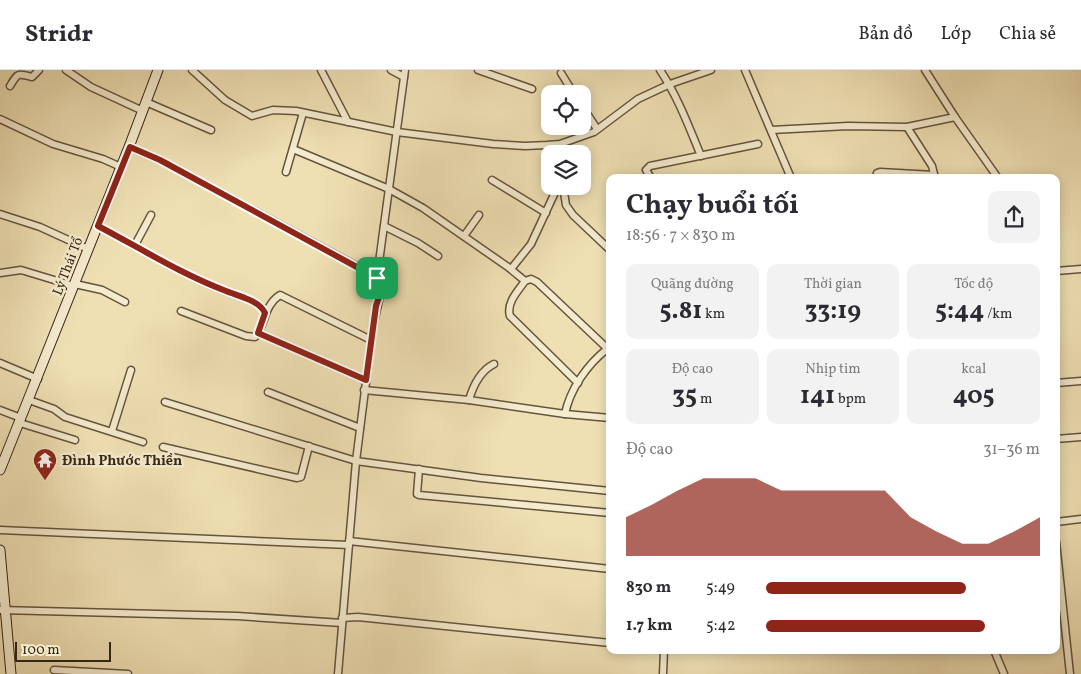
<!DOCTYPE html>
<html lang="vi">
<head>
<meta charset="utf-8">
<style>
  body { margin:0; font-family:Vollkorn,serif; background:#f2f2f3; color:#2b2b33; height:100vh; display:flex; flex-direction:column; font-size:19px; white-space:nowrap }
  * { box-sizing:border-box; margin:0 }
  p { font-size:16px; color:#7c7c81 }
  .icon { flex:none; width:28px; height:28px; fill:none; stroke:currentColor; stroke-width:2; stroke-linecap:round; stroke-linejoin:round }
  .map { position:relative; flex:1; overflow:hidden }
  .sheet { position:absolute; left:606px; top:104px; width:454px; height:480px; display:flex; flex-direction:column; background:#fff; border-radius:10px; box-shadow:0 2px 12px #0003 }
  .sheet>* { flex:none }
  .fabs { position:absolute; left:541px; top:15px; display:grid; gap:10px }
  .fabs a { display:grid; place-items:center; width:50px; height:50px; border-radius:10px; background:#fff; box-shadow:0 2px 12px #0003; font-size:25px }
  .scale { position:absolute; left:15px; bottom:12px; width:96px; box-sizing:border-box; padding-left:5px; border:2px solid #362615; border-top:0; font-size:14px; line-height:18px; white-space:nowrap; color:#362615; -webkit-text-stroke:4px #f5ebce; paint-order:stroke }
  .pin { position:absolute; display:grid; place-items:center; width:42px; height:42px; color:#fff; margin:-21px; border-radius:10px; box-shadow:0 2px 8px #0006 }
  .round { display:grid; place-items:center; flex:none; width:52px; height:52px; border-radius:10px; background:#f2f2f3 }
  .head { display:flex; align-items:center; justify-content:space-between; height:85px; padding:0 20px }
  h1 { font-size:28px; font-weight:700; line-height:38px }
  .figures { display:grid; grid-template-columns:repeat(3,1fr); gap:8px; height:85px; padding:5px 20px }
  .figures div { display:grid; align-content:center; border-radius:10px; background:#f2f2f3; text-align:center }
  .figures b { font-size:25px; font-weight:700 }
  .figures small { font-size:14px; font-weight:400 }
  .figures p { font-size:14px }
  .chart { height:140px; padding:10px 20px }
  .chart p { display:flex; justify-content:space-between }
  .chart svg { width:100%; height:90px; margin-top:5px; fill:#8f2418; opacity:.7 }
  ul { padding:0 20px; list-style:none; font-size:16px }
  li { display:grid; grid-template-columns:80px 60px 1fr; align-items:center; height:38px }
  li i { height:12px; border-radius:6px; background:#8f2418 }
  header { display:flex; align-items:center; gap:30px; box-sizing:border-box; height:70px; padding:0 25px; background:#fff; border-bottom:1px solid #e1e1e2 }
  header strong { font-size:24px }
  nav { display:flex; gap:28px; margin-inline-start:auto; font-size:18px }
  .map>svg:first-child { display:block }
  .lines { fill:none; stroke-linecap:round; stroke-linejoin:round }
  .minor-casing { stroke:#64543d; stroke-width:9 }
  .secondary-casing { stroke:#362615; stroke-width:11 }
  .minor { stroke:#f5ebce; stroke-width:6 }
  .secondary { stroke:#f5ebce; stroke-width:9 }
  .route-casing { stroke:#fff; stroke-width:10 }
  .route { stroke:#8f2418; stroke-width:6 }
  .labels { text-anchor:middle; stroke-width:5; stroke-linejoin:round; paint-order:stroke }
  .street-label { font-size:14px; fill:#362615; stroke:#f5ebce }
  .poi-label { font-size:14px; font-weight:bold; fill:#362615; stroke:#f5ebce; text-anchor:start }
</style>
</head>
<body>
<header>
<strong>Stridr</strong>
<nav><a>Bản đồ</a><a>Lớp</a><a>Chia sẻ</a></nav>
</header>
<div class="map">
<svg width="1081" height="604" viewBox="0 0 1081 604">
  <rect width="100%" height="100%" fill="#efe0b4"/>
  <filter id="stains"><feTurbulence type="fractalNoise" baseFrequency=".004" numOctaves="4"/><feColorMatrix values="0 0 0 0 .2 0 0 0 0 .09 0 0 0 0 .02 0 0 0 .5 -.17"/></filter>
  <radialGradient id="worn" r=".72"><stop offset=".6" stop-color="#630" stop-opacity="0"/><stop offset="1" stop-color="#630" stop-opacity=".3"/></radialGradient>
  <g class="lines">
    <g class="minor-casing">
      <g id="minor">
        <path d="M 66,0 L 91,17 L 143,41"/>
        <path d="M 192,0 L 225,30 L 252,46 L 273,40 L 296,41 L 397,62 L 493,74 L 525,76 L 547,75 L 560,74 L 594,62 L 638,29 L 670,14 L 711,0"/>
        <path d="M 321,0 L 348,52"/>
        <path d="M 391,0 L 404,7"/>
        <path d="M 478,0 L 532,19"/>
        <path d="M 660,0 C 678,27 689,57 701,86"/>
        <path d="M 745,0 L 791,108"/>
        <path d="M 925,0 L 955,47 L 998,108"/>
        <path d="M 561,3 L 574,24"/>
        <path d="M 10,16 C 18,3 17,3 32,7 L 39,0"/>
        <path d="M 146,32 L 211,60"/>
        <path d="M 582,36 L 597,59"/>
        <path d="M 0,49 L 53,74 L 103,89 L 121,97"/>
        <path d="M 907,57 L 932,96 L 935,108"/>
        <path d="M 771,60 L 848,56 L 907,57 L 955,47"/>
        <path d="M 555,75 L 557,84"/>
        <path d="M 129,77 L 160,90 L 377,207"/>
        <path d="M 293,79 L 389,119 L 423,138 L 508,197 L 525,211"/>
        <path d="M 286,102 L 303,43"/>
        <path d="M 651,108 L 646,100 L 650,96 L 758,74"/>
        <path d="M 876,108 L 877,103 L 880,102 L 934,105"/>
        <path d="M 492,110 L 546,143"/>
        <path d="M 563,116 L 566,135 L 573,145 L 610,180"/>
        <path d="M 0,144 L 40,157 L 88,179"/>
        <path d="M 98,156 C 140,178 181,204 225,221 C 238,226 259,230 265,243"/>
        <path d="M 384,156 L 418,173 L 438,186"/>
        <path d="M 464,166 L 479,145"/>
        <path d="M 135,175 L 151,145"/>
        <path d="M 511,199 L 531,174 L 558,116"/>
        <path d="M 1056,201 L 1081,199"/>
        <path d="M 0,203 L 21,200 L 74,216"/>
        <path d="M 75,214 L 102,220 L 125,232"/>
        <path d="M 181,241 L 246,266 L 255,267 C 266,255 263,236 280,225 L 371,270"/>
        <path d="M 258,263 L 366,310"/>
        <path d="M 0,293 L 38,309"/>
        <path d="M 578,313 L 510,246 C 506,233 518,221 525,211 L 531,209 L 537,212 L 610,281"/>
        <path d="M 1056,313 L 1081,311"/>
        <path d="M 364,320 L 469,330 L 565,344 L 610,348"/>
        <path d="M 268,322 L 360,358"/>
        <path d="M 29,330 L 54,339 L 65,347 L 143,372"/>
        <path d="M 469,330 C 473,316 480,301 494,294"/>
        <path d="M 165,332 L 356,391 L 481,408 L 610,421"/>
        <path d="M 0,340 L 21,348"/>
        <path d="M 565,344 C 570,319 587,295 607,279"/>
        <path d="M 20,353 L 75,370"/>
        <path d="M 112,361 L 131,300"/>
        <path d="M 1056,369 L 1081,367"/>
        <path d="M 163,377 L 297,408 L 301,407 L 309,376"/>
        <path d="M 419,399 L 417,424 L 419,425 L 610,443"/>
        <path d="M 1056,452 L 1081,449"/>
        <path d="M 0,460 L 349,475"/>
        <path d="M 349,471 L 610,499"/>
        <path d="M 1056,472 L 1070,604"/>
        <path d="M 0,540 L 237,546 L 342,553"/>
        <path d="M 342,548 L 358,547 L 610,573"/>
        <path d="M 994,580 L 1004,604"/>
        <path d="M 54,600 L 128,604"/>
        <path d="M 338,604 L 356,391 L 373,257 L 381,221 L 380,212 L 377,207 L 405,0"/>
        <path d="M 663,604 L 664,580"/>
      </g>
    </g>
    <g class="secondary-casing">
      <g id="secondary">
        <path d="M 0,400 L 129,77 L 158,0"/>
        <path d="M 0,480 L 11,604"/>
      </g>
    </g>
    <use href="#minor" class="minor"/>
    <use href="#secondary" class="secondary"/>
  </g>
  <g class="lines">
    <g class="route-casing">
      <path id="route" d="M 130,77 L 160,90 L 377,208 L 380,212 L 381,221 L 376,236 L 366,310 L 258,263 L 265,243 C 259,230 238,226 226,221 C 181,204 140,178 98,156 Z"/>
    </g>
    <use href="#route" class="route"/>
  </g>
  <defs>
    <g id="temple-pin" transform="scale(1.25)"><path d="M0 17L-7.5 6A9.5 9.5 0 1 1 7.5 6Z" fill="#8f2418" stroke="#f5ebce"/><path d="M0-6L5-2H3V0L6.5 2.5H4V6H1.5V3h-3V6H-4V2.5H-6.5L-3 0V-2H-5Z" fill="#fff"/></g>
  </defs>
  <g fill-rule="evenodd">
    <use href="#temple-pin" x="45" y="390"/>
  </g>
  <g class="labels">
    <g class="street-label">
      <text transform="translate(67 196) rotate(-69)" y="5">Lý Thái Tổ</text>
    </g>
    <g class="poi-label">
      <text x="62" y="395">Đình Phước Thiền</text>
    </g>
  </g>
  <rect width="100%" height="100%" filter="url(#stains)"/>
  <rect width="100%" height="100%" fill="url(#worn)"/>
</svg>
<div class="fabs">
<a><svg class="icon" aria-label="locate" viewBox="0 0 24 24"><circle cx="12" cy="12" r="6"/><path d="M12 2v4M12 18v4M2 12h4M18 12h4"/></svg></a>
<a><svg class="icon" aria-label="layers" viewBox="0 0 24 24"><path d="M12 4l9 5-9 5-9-5zM3 14l9 5 9-5"/></svg></a>
</div>
<div class="scale">100 m</div>
<div class="pin" style="left:377px;top:208px;background:#1e9e55"><svg class="icon" aria-label="arrive" viewBox="0 0 24 24"><path d="M6 21V4h12l-3 4 3 4H6"/></svg></div>
<section class="sheet">
<div class="head"><div><h1>Chạy buổi tối</h1><p>18:56 · 7 × 830 m</p></div><a class="round"><svg class="icon" aria-label="share" viewBox="0 0 24 24"><path d="M12 15V3M7 8l5-5 5 5M5 13v7h14v-7"/></svg></a></div>
<div class="figures">
<div><p>Quãng đường</p><b>5.81<small> km</small></b></div>
<div><p>Thời gian</p><b>33:19</b></div>
<div><p>Tốc độ</p><b>5:44<small> /km</small></b></div>
</div>
<div class="figures">
<div><p>Độ cao</p><b>35<small> m</small></b></div>
<div><p>Nhịp tim</p><b>141<small> bpm</small></b></div>
<div><p>kcal</p><b>405</b></div>
</div>
<div class="chart"><p><span>Độ cao</span>31–36 m</p>
<svg viewBox="0 0 160 44" preserveAspectRatio="none"><path d="M0 44V25L10 19L20 12L30 6L40 6L50 6L60 12L70 12L80 12L90 12L100 12L110 25L120 32L130 38L140 38L150 32L160 25V44z"/></svg>
</div>
<ul>
<li><b>830 m</b>5:49<i style="width:73%"></i></li>
<li><b>1.7 km</b>5:42<i style="width:80%"></i></li>
</ul>
</section>
</div>
</body>
</html>
